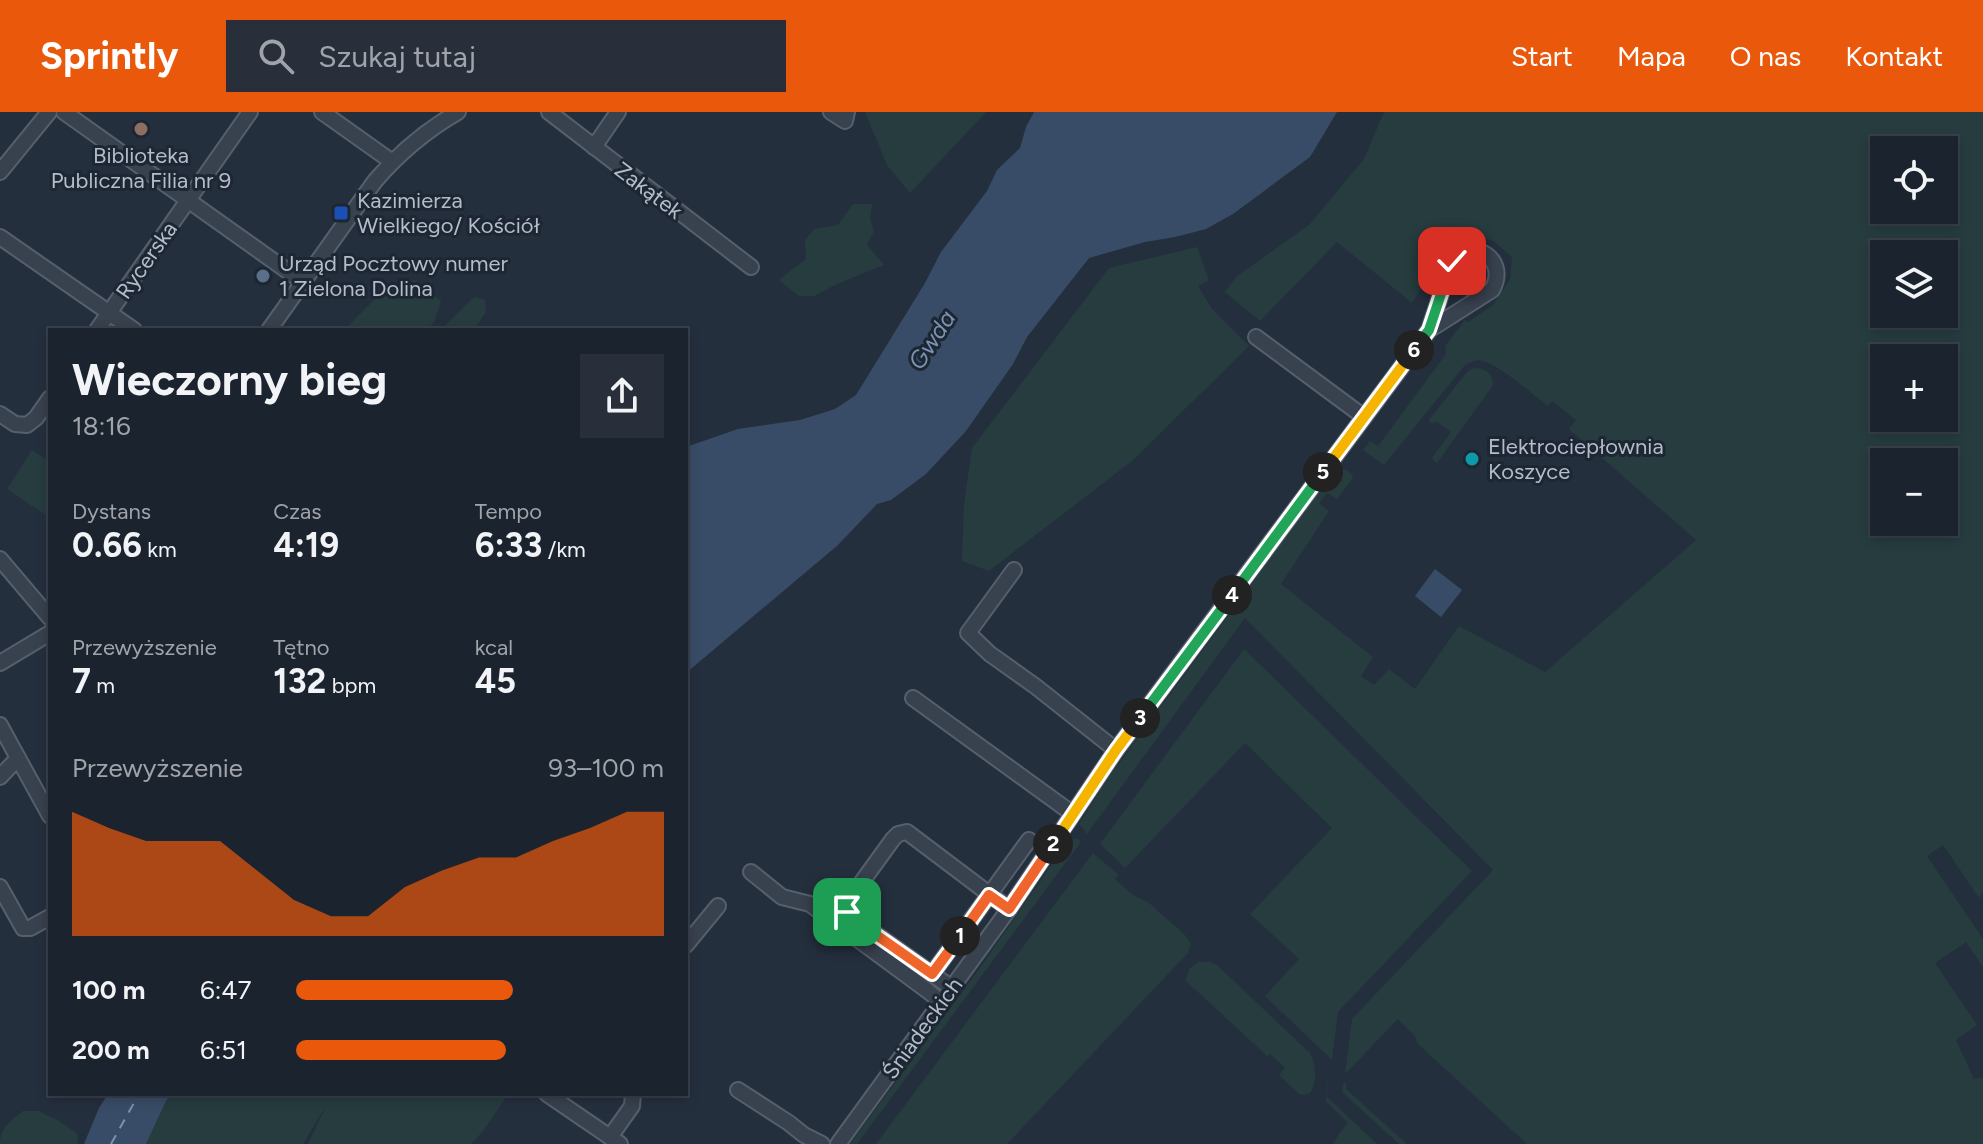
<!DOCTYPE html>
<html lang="pl">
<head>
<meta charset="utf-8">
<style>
  body { margin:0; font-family:Figtree,sans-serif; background:#282f3a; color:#f1f3f6; height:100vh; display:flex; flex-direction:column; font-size:30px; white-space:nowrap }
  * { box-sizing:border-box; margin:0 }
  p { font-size:26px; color:#a0a4aa }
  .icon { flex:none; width:44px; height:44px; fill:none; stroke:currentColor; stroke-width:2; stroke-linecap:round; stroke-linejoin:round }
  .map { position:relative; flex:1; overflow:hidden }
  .details { position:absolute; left:48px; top:216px; width:640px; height:768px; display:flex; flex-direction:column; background:#1b232e; border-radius:0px; box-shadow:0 4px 12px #0003,0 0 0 2px #39404a }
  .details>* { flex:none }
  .tools { position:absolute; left:1870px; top:24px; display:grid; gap:16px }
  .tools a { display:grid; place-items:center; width:88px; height:88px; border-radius:0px; background:#1b232e; box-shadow:0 4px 12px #0003,0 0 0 2px #39404a; font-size:40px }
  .pin { position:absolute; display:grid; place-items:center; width:68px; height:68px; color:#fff; margin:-34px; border-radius:16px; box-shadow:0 4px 12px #0006 }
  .km { position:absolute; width:40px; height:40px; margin:-20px; border-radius:50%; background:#222; color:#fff; font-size:22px; line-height:40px; text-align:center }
  .round { display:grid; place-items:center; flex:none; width:84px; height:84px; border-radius:0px; background:#282f3a }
  .overview { display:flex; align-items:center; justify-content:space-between; height:136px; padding:0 24px }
  h1 { font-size:44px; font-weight:700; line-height:60px }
  .metrics { display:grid; grid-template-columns:repeat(3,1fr); gap:12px; height:136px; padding:8px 24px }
  .metrics div { display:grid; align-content:center }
  .metrics b { font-size:34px; font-weight:700 }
  .metrics small { font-size:22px; font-weight:400 }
  .metrics p { font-size:22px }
  .chart { height:224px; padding:16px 24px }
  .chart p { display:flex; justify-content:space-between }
  .chart svg { width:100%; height:144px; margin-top:8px; fill:#ea580c; opacity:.7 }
  ul { padding:0 24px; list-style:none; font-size:26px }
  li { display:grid; grid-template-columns:128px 96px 1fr; align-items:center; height:60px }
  li i { height:20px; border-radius:10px; background:#ea580c }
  header { display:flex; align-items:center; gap:48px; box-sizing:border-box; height:112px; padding:0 40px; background:#ea580c; color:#fff }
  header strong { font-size:38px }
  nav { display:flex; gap:44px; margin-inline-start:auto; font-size:28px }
  .search { width:560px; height:72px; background:#282f3a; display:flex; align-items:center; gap:20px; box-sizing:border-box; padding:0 28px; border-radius:0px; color:#a0a4aa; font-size:30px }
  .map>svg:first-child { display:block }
  .green { fill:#263c3f; fill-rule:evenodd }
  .water { fill:#394c67 }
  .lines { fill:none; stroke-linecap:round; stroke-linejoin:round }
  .ferry { stroke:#7c92b1; stroke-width:2; stroke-dasharray:10 8; stroke-linecap:butt }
  .minor-casing { stroke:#565f6c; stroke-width:18 }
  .minor { stroke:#38414e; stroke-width:14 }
  .split-1-casing { stroke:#fff; stroke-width:16 }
  .split-2-casing { stroke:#fff; stroke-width:16 }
  .split-3-casing { stroke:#fff; stroke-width:16 }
  .split-4-casing { stroke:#fff; stroke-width:16 }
  .split-5-casing { stroke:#fff; stroke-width:16 }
  .split-6-casing { stroke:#fff; stroke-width:16 }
  .split-7-casing { stroke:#fff; stroke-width:16 }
  .split-1 { stroke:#f0652b; stroke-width:10 }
  .split-2 { stroke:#f0652b; stroke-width:10 }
  .split-3 { stroke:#f5b400; stroke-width:10 }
  .split-4 { stroke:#22a559; stroke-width:10 }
  .split-5 { stroke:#22a559; stroke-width:10 }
  .split-6 { stroke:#f5b400; stroke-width:10 }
  .split-7 { stroke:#22a559; stroke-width:10 }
  .education-dot { fill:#8d6e63; stroke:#1d2633; stroke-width:3 }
  .transit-dot { fill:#1a4fb4; stroke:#1d2633; stroke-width:3 }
  .service-dot { fill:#5c6f8a; stroke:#1d2633; stroke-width:3 }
  .culture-dot { fill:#0f9aa8; stroke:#1d2633; stroke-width:3 }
  .labels { text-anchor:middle; stroke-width:6; stroke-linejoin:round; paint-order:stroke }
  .poi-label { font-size:22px; fill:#b4bcc9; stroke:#1d2633; text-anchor:start }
  .street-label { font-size:22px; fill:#b4bcc9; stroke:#1d2633 }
  .water-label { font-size:24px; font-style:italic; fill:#7c92b1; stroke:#1d2633 }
</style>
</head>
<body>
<header>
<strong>Sprintly</strong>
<div class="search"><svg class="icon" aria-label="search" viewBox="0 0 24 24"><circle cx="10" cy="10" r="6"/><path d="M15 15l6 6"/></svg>Szukaj tutaj</div>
<nav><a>Start</a><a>Mapa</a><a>O nas</a><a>Kontakt</a></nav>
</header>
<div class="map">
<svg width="1983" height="1032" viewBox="0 0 1983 1032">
  <rect width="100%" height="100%" fill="#242f3e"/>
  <g class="green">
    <path d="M 865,0 L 986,0 L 910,81 L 887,53 Z"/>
    <path d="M 1384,0 L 1983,0 L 1983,780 L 1979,786 L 1943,733 L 1927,744 L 1983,827 L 1983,855 L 1966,830 L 1935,851 L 1977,913 L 1956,928 L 1974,967 L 1983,965 L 1983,1032 L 1527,1032 L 1418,932 L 1414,923 L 1398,907 L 1345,962 L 1352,907 L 1493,758 L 1245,506 L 1087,722 L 1079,712 L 1106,669 L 1228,504 L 1226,499 L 1328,360 C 1338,356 1344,355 1352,362 L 1353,366 L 1337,387 L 1327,381 L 1319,391 L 1329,399 L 1281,472 L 1373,545 L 1361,564 L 1374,573 L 1389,557 L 1415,577 L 1459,514 L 1545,560 L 1696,428 L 1569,317 L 1576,308 L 1552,289 L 1548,294 C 1533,283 1500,253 1483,249 C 1476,247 1471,250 1465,253 L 1384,353 L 1363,338 L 1370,329 L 1378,334 L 1446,242 L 1445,234 L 1465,208 L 1468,210 L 1493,193 L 1510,167 L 1512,145 L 1492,128 L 1468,125 L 1443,141 L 1412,191 L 1337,130 L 1260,209 L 1225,180 L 1236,165 L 1310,112 L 1364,47 ZM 1884,38 L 1944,38 L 1944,98 L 1884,98 ZM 1884,142 L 1944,142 L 1944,202 L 1884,202 ZM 1884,246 L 1944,246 L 1944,306 L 1884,306 ZM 1884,350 L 1944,350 L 1944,410 L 1884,410 Z"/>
    <path d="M 853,92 L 872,92 L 870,107 L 874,119 L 867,133 L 884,153 L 837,172 L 814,184 L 799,184 L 779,168 L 806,147 L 805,128 L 814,117 L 838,113 Z"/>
    <path d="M 1197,135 L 1209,168 L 1198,174 L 1212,197 L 1249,234 L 1132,349 L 989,459 L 962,449 L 964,392 L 972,336 L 1109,156 Z"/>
    <path d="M 415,168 L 441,189 L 434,210 L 426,218 L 344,218 L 382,180 Z"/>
    <path d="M 474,185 L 485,188 L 486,200 L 474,218 L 444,218 L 444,215 Z"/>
    <path d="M 1473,256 C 1484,256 1493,260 1493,273 L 1437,351 L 1432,346 L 1451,320 L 1436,309 L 1433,312 L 1429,310 L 1429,308 L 1467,260 Z"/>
    <path d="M 32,338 L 50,350 L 50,406 L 7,377 Z"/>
    <path d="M 1244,537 L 1472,759 L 1338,900 L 1332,948 L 1265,884 L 1299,847 L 1250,802 L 1332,716 L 1245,631 L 1125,756 L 1100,732 Z"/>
    <path d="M 1070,726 L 1078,727 L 1081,730 L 857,1032 L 850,1032 L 982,853 Z"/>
    <path d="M 1093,741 L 1119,763 L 1115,767 L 1133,783 L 1148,790 L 1186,824 L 1191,832 L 1188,841 L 1007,1032 L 876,1032 Z"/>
    <path d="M 1198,850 L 1210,850 L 1217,853 L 1310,941 C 1316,953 1318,969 1310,981 L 1303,983 L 1299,982 L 1279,963 L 1285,956 L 1270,942 L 1267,944 L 1185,868 L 1190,856 Z"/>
    <path d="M 1328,963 L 1327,985 L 1377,1032 L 1333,1032 L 1339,1022 L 1348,1011 L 1326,989 Z"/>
    <path d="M 1344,970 L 1346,972 L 1346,977 L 1407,1032 L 1399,1032 L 1342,980 Z"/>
    <path d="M 171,982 L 470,982 L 481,985 L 506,985 L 484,1018 L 471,1032 L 308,1032 L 327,992 L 303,1032 L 146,1032 L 166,989 Z"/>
    <path d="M 23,999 L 38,999 L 59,1009 L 77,1021 L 78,1032 L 0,1032 C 0,1016 11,1008 23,999 Z"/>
  </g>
  <g class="water">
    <path d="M 1034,0 L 1337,0 L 1310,45 L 1233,102 L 1206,117 L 1175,125 L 1145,130 L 1089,146 L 1027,225 L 1013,252 L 966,319 L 926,362 L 891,388 L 877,392 L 838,433 L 686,561 L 686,335 L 738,317 L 800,308 L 835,297 L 856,283 L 925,171 L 941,140 L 987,79 L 997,58 L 1020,36 L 1026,15 Z"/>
    <path d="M 1435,457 L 1462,478 L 1441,505 L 1415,484 Z"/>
    <path d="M 108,982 L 171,982 L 166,989 L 146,1032 L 84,1032 L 99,996 Z"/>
  </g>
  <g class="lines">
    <path class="ferry" d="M 111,1032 L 139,982"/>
    <g class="minor-casing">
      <g id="minor">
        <path d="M 64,0 L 303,170"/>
        <path d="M 322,0 L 391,49"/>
        <path d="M 549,0 L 751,155"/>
        <path d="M 831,0 L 845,9 L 847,0"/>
        <path d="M 594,35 L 618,0"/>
        <path d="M 0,60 L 49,0"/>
        <path d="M 0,125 L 134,218"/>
        <path d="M 97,218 L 250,0"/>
        <path d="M 269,218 L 375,69 C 400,40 425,19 458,0"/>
        <path d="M 1256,225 L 1364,305"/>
        <path d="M 0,302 L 15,312 L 27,313 L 36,306 L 50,286"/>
        <path d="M 0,447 L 50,506"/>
        <path d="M 1014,458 L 968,521 L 990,542 L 1035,574 L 1116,638"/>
        <path d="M 0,551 L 50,521"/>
        <path d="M 913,586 L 1073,702"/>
        <path d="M 0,613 L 18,646 L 0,665"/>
        <path d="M 18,646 L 50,704"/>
        <path d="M 751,760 L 782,785 L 810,792 L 928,879 L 941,890"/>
        <path d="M 0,775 L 23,816 L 30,816 L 50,805"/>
        <path d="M 686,833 L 718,794"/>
        <path d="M 932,862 L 1029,728"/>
        <path d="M 952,876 L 849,803 L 846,795 L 851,785 L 893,727 L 898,722 L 907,720 L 1009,797"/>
        <path d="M 738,978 L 789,1011 L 804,1023 L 822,1032"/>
        <path d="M 547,982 L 620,1032"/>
        <path d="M 610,1025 L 632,994 L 633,982"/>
        <path d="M 838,1032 L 1009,797 L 1116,638 L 1429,218 L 1452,149 C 1475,124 1509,149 1492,178 L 1429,218"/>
      </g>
    </g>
    <use href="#minor" class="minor"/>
  </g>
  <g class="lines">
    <g class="split-1-casing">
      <path id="split-1" d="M 847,800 L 852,806 L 932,862 L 960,824"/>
    </g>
    <g class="split-2-casing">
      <path id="split-2" d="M 960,824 L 989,783 L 1009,797 L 1053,732"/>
    </g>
    <g class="split-3-casing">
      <path id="split-3" d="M 1053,732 L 1116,638 L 1140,606"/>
    </g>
    <g class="split-4-casing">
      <path id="split-4" d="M 1140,606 L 1232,483"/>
    </g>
    <g class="split-5-casing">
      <path id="split-5" d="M 1232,483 L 1323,360"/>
    </g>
    <g class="split-6-casing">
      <path id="split-6" d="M 1323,360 L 1414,238"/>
    </g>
    <g class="split-7-casing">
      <path id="split-7" d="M 1414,238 L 1429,218 L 1452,149"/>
    </g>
    <use href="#split-1" class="split-1"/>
    <use href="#split-2" class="split-2"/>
    <use href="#split-3" class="split-3"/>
    <use href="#split-4" class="split-4"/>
    <use href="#split-5" class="split-5"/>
    <use href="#split-6" class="split-6"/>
    <use href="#split-7" class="split-7"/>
  </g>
  <circle class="education-dot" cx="141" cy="17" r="8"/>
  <rect class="transit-dot" x="333" y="93" width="16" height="16" rx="4"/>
  <circle class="service-dot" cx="263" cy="164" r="8"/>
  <circle class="culture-dot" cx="1472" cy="347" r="8"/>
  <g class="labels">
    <g class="poi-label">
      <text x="141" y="51" text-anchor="middle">Biblioteka<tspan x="141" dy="25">Publiczna Filia nr 9</tspan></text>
      <text x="357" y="96">Kazimierza<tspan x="357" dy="25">Wielkiego/ Kościół</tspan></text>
      <text x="279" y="159">Urząd Pocztowy numer<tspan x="279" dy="25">1 Zielona Dolina</tspan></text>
      <text x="1488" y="342">Elektrociepłownia<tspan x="1488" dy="25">Koszyce</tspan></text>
    </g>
    <g class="street-label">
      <text transform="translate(649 78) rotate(37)" y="8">Zakątek</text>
      <text transform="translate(146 148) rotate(-55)" y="8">Rycerska</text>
      <text transform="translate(922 916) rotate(-54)" y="8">Śniadeckich</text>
    </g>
    <g class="water-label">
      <text transform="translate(932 228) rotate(-57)" y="8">Gwda</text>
    </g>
  </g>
</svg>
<div class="tools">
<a><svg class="icon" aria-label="locate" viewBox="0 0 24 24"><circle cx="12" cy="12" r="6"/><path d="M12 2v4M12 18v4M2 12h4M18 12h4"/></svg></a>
<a><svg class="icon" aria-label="layers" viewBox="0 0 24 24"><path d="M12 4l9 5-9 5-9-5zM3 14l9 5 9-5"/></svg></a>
<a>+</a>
<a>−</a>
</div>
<div class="pin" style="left:847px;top:800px;background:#1e9e55"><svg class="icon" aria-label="arrive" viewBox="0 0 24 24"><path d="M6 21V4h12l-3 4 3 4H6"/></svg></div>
<div class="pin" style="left:1452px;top:149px;background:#d93025"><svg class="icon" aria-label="check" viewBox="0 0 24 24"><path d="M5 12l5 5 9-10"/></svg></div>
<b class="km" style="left:960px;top:824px">1</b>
<b class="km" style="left:1053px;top:732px">2</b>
<b class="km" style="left:1140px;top:606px">3</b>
<b class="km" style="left:1232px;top:483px">4</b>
<b class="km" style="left:1323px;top:360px">5</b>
<b class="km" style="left:1414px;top:238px">6</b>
<section class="details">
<div class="overview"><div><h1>Wieczorny bieg</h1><p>18:16</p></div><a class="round"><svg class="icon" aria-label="share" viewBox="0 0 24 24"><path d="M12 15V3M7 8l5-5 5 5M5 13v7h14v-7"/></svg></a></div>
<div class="metrics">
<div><p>Dystans</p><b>0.66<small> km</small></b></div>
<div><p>Czas</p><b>4:19</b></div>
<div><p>Tempo</p><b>6:33<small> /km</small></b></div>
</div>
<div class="metrics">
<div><p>Przewyższenie</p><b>7<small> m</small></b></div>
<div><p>Tętno</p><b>132<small> bpm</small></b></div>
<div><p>kcal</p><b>45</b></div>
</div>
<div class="chart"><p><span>Przewyższenie</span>93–100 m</p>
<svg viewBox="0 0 160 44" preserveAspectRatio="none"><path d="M0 44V6L10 11L20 15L30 15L40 15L50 24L60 33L70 38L80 38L90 29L100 24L110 20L120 20L130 15L140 11L150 6L160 6V44z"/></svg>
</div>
<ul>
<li><b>100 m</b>6:47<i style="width:59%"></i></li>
<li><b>200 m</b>6:51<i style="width:57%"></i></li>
</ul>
</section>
</div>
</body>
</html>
